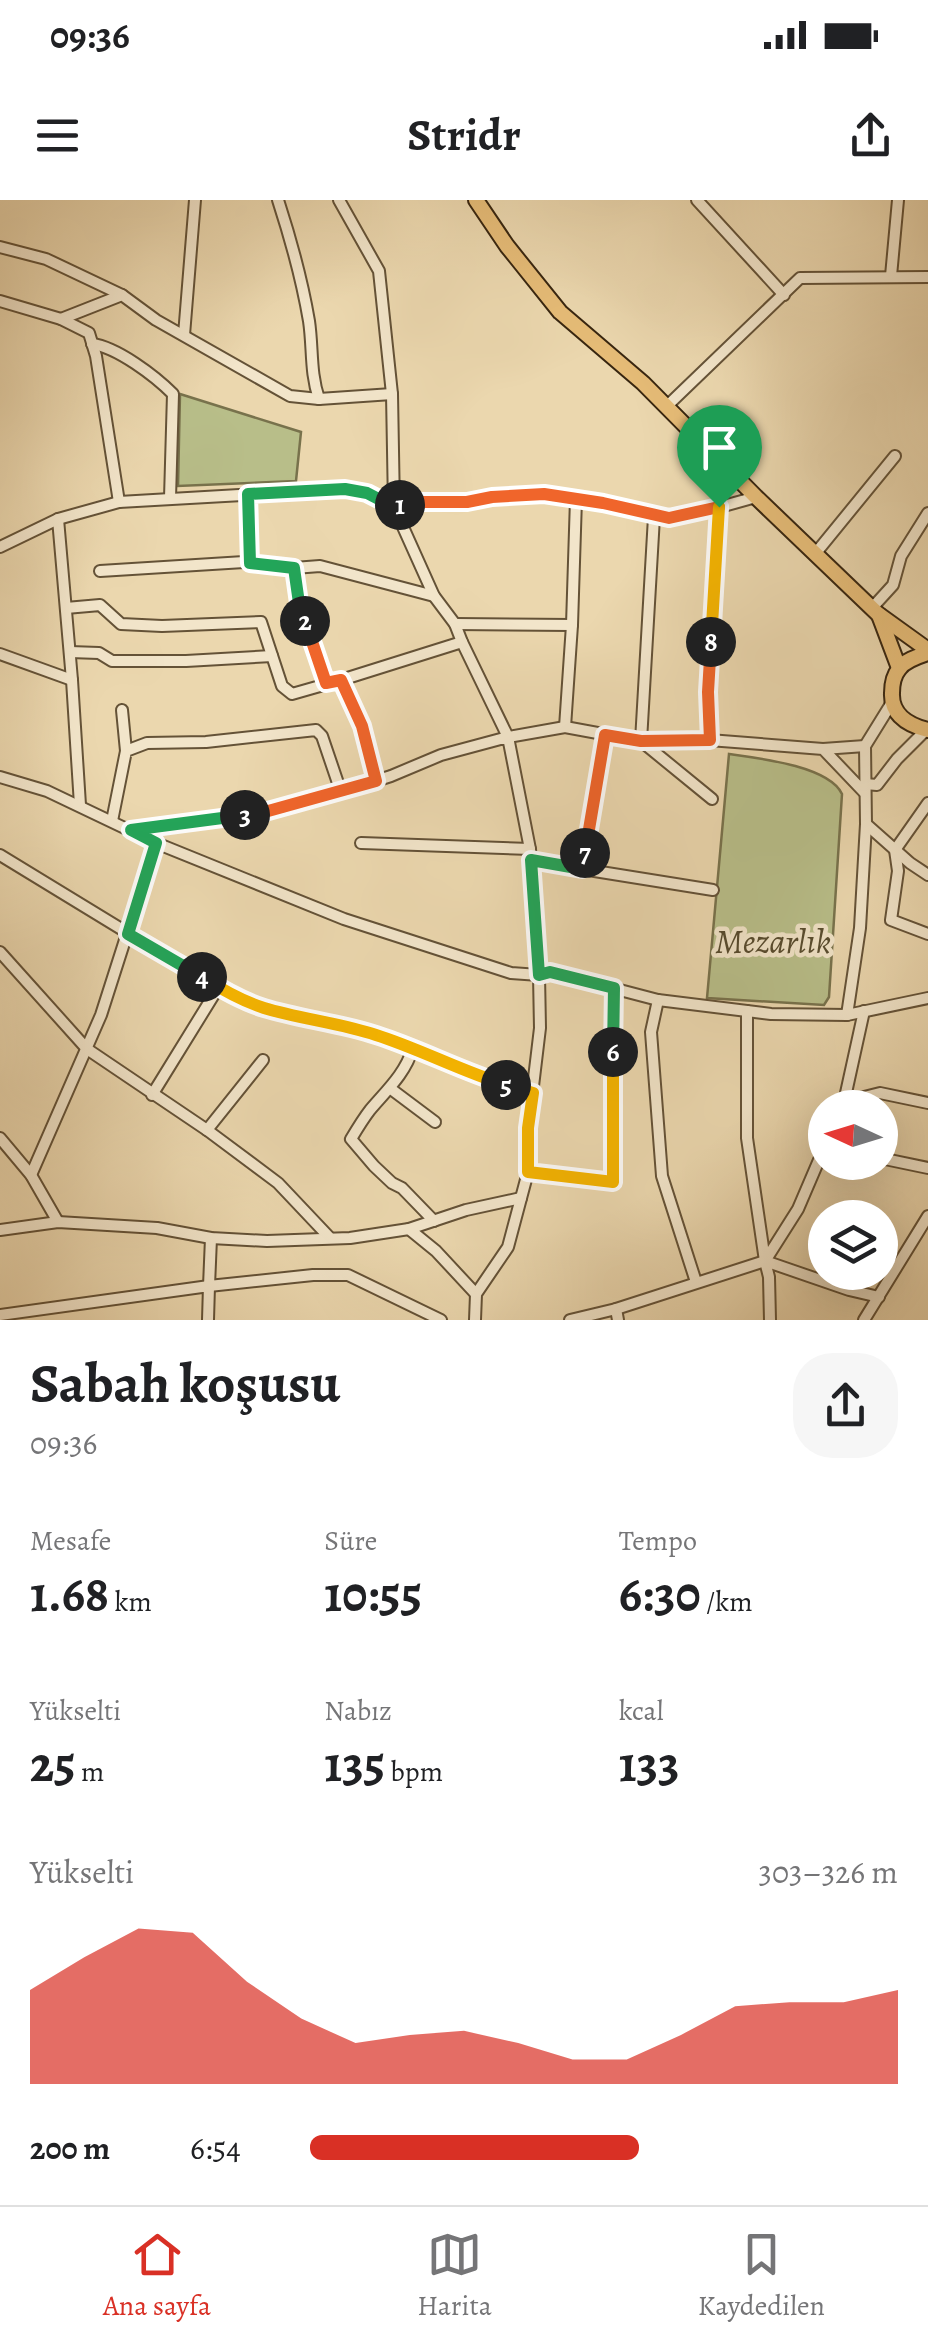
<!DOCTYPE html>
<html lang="tr">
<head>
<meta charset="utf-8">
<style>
  body { margin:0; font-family:Alegreya,serif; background:#f6f6f6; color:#202124; height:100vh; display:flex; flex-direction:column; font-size:38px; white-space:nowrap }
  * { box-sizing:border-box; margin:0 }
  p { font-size:32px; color:#757577 }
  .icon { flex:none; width:55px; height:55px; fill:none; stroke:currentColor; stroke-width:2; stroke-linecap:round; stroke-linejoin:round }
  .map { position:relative; height:1120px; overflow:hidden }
  .side { display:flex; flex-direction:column; background:#fff; flex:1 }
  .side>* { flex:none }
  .needle { width:65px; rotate:274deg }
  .controls { position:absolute; left:808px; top:890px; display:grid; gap:20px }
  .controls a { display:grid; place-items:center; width:90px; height:90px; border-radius:50%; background:#fff; box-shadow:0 10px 40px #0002; font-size:50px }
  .pin { position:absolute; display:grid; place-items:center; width:85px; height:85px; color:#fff; margin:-102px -42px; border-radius:50% 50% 50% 0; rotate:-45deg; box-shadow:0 0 10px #0007 }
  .pin .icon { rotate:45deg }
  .km { position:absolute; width:50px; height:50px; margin:-25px; border-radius:50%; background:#222; color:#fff; font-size:28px; line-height:50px; text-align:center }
  .round { display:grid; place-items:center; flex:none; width:105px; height:105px; border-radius:40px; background:#f6f6f6 }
  .overview { display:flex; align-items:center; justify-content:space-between; height:170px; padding:0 30px }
  h1 { font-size:55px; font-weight:700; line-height:75px }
  .figures { display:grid; grid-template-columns:repeat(3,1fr); gap:15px; height:170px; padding:10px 30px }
  .figures div { display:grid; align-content:center }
  .figures b { font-size:50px; font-weight:700 }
  .figures small { font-size:28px; font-weight:400 }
  .figures p { font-size:28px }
  .chart { height:280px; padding:20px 30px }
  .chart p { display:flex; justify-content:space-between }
  .chart svg { width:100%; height:180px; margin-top:10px; fill:#d93025; opacity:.7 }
  ul { padding:0 30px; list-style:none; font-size:32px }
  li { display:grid; grid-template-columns:160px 120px 1fr; align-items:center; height:75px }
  li i { height:25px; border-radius:12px; background:#d93025 }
  .status { display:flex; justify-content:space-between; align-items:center; height:70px; padding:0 50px; background:#fff; direction:ltr }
  .status svg { height:28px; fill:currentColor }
  header { display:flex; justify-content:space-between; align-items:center; height:130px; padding:0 30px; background:#fff; font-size:45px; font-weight:700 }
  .dock { display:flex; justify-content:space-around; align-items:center; height:140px; border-top:2px solid #e0e0e0; background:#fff; font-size:28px; color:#757577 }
  .dock a { display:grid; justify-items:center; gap:5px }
  .dock .on { color:#d93025 }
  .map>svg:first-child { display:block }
  .green { fill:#b8be89; stroke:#78724c; stroke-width:2.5 }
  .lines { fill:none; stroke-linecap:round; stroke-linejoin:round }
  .minor-casing { stroke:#645237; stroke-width:14 }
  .major-casing { stroke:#37250f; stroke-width:18 }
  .minor { stroke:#f2e5ca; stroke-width:10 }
  .major { stroke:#e6bc77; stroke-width:14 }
  .split-1-casing { stroke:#fff; stroke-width:20 }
  .split-2-casing { stroke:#fff; stroke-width:20 }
  .split-3-casing { stroke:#fff; stroke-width:20 }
  .split-4-casing { stroke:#fff; stroke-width:20 }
  .split-5-casing { stroke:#fff; stroke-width:20 }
  .split-6-casing { stroke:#fff; stroke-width:20 }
  .split-7-casing { stroke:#fff; stroke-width:20 }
  .split-8-casing { stroke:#fff; stroke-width:20 }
  .split-9-casing { stroke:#fff; stroke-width:20 }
  .split-1 { stroke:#f0652b; stroke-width:12 }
  .split-2 { stroke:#22a559; stroke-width:12 }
  .split-3 { stroke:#f0652b; stroke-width:12 }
  .split-4 { stroke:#22a559; stroke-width:12 }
  .split-5 { stroke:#f5b400; stroke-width:12 }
  .split-6 { stroke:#f5b400; stroke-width:12 }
  .split-7 { stroke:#22a559; stroke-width:12 }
  .split-8 { stroke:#f0652b; stroke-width:12 }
  .split-9 { stroke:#f5b400; stroke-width:12 }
  .labels { text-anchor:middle; stroke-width:9; stroke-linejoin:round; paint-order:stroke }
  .park-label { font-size:35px; font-style:italic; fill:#574b2e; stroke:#f2e5ca }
</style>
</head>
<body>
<div class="status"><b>09:36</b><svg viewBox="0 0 49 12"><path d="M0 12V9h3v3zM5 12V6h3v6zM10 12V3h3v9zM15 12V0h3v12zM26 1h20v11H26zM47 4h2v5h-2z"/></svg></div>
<header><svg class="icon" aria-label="menu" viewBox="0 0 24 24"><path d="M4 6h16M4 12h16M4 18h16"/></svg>Stridr<svg class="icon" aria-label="share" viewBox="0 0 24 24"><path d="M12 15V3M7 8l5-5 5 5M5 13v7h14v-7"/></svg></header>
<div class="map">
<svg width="928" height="1120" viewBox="0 0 928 1120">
  <rect width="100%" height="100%" fill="#ebd7ae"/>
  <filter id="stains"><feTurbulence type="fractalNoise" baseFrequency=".002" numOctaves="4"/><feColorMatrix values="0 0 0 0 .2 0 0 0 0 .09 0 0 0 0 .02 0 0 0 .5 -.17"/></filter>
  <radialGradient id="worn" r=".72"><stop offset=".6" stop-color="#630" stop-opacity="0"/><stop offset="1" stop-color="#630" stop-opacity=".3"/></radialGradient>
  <g class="green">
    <path d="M 180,194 L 301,232 L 296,281 L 178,286 Z"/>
    <path d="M 729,554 C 758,558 829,566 842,594 L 829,797 L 824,805 L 707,798 Z"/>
  </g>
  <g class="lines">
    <g class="minor-casing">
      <g id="minor">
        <path d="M 278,0 C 291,40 302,80 309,121 C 313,148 310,173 319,199"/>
        <path d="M 339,0 L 379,71 L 392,194 L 394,307 L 434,396 L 455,424 L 462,442 L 508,537 L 565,527 L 641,541 L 709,540 L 823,549 L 864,592"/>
        <path d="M 697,0 L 784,95"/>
        <path d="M 0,47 L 46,59 L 122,95"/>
        <path d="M 891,76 L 898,0"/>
        <path d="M 0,101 L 61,119 L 89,133 L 96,156 L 119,302"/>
        <path d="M 61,119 L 122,95 L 156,120 L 290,196 L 319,199 L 392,194"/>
        <path d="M 184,135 L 195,0"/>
        <path d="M 92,144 C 117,147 155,176 173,194 L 170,298"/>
        <path d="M 667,206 L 800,78 L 928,77"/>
        <path d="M 248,294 L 250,363"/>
        <path d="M 654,317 L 641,541 L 712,599"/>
        <path d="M 58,319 L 72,480 L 80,605"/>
        <path d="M 0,347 L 58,319 L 119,302 L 345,289 L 367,293 L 394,307 L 411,302 L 467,302 L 492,297 L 544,295 L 603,303 L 654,317 L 669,318 L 684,317 L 756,297"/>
        <path d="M 815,354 L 895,256"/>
        <path d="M 294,368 L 320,366 L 434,396"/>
        <path d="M 100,371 L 244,362 L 294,368 L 299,403 L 326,483"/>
        <path d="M 66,408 L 100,405 L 121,424 L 162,426 L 261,422 L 282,486 L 292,494 L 341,480 L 462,442"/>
        <path d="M 872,408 L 893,385 L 901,356 L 928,313"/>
        <path d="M 455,424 L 572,425"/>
        <path d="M 70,452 L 99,453 L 112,461 L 186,461 L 272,456"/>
        <path d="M 0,454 L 72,480"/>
        <path d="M 341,480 L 362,526 L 377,581"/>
        <path d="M 122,510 L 126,551"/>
        <path d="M 565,527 L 572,425 L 576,299"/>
        <path d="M 605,535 L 582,669 L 713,690"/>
        <path d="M 709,540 L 707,492 L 719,307"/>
        <path d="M 823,549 L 865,546"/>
        <path d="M 0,577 L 47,591 L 156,643 L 344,719 L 511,773 L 539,775 L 551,772 L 658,800 L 771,814 L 847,815 L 860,728 L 866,624 L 865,546 L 891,504"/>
        <path d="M 865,584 L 877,585 L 897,559 L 925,531"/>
        <path d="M 928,603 L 895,650 L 898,671 L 891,720 L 928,734"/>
        <path d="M 112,621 L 126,551 L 147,543 L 206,542 L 316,530 L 322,536 L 341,592 L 391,576 L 441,555 L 508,537 L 530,649 L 539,775 L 540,828 L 528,928 L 528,972 L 508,1047 L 476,1094 L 475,1120"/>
        <path d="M 866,624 L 910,663 L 928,675"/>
        <path d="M 131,630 L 261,613 L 341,592"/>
        <path d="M 361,643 L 530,649"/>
        <path d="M 0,655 L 218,788 L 262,807 L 372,833 L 413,848 L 476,875 L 533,893"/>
        <path d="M 531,660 L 582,669"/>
        <path d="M 0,752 L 87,849 L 207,930 L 278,983 L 330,1038"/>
        <path d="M 658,800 L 651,832 L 662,976 L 696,1082"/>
        <path d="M 747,811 L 747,938 L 765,1061"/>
        <path d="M 864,811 L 844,902 L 880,893 L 928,903"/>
        <path d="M 847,815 L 928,798"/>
        <path d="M 413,848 C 405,874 387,890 370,910 C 363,919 357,929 351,939 L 374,966 L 392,983 L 402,988 L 434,1021"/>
        <path d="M 391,889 L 435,922"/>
        <path d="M 152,895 L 218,788"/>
        <path d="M 207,930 L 263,860"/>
        <path d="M 0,938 L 31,975 L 58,1022"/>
        <path d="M 880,958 L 928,968"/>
        <path d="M 528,972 L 613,982 L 614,788"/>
        <path d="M 31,975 L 101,815 L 156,643"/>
        <path d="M 409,1029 L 436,1051 L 476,1094"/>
        <path d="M 0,1030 L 58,1022 L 157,1028 L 211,1038 L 267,1041 L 350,1038 L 409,1029 L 466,1010 L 521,998"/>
        <path d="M 211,1038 L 209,1086 L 313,1075 L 348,1075 L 441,1120"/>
        <path d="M 0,1115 L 209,1086 L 208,1120"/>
        <path d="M 570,1120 L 616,1109"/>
        <path d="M 618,1120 L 616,1109 L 765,1061 L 849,1090 L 879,1097"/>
        <path d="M 770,1120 L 769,1077 L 765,1061 L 798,1009 L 825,946"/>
        <path d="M 864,1120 L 928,1016"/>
      </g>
    </g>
    <g class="major-casing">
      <g id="major">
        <path d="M 476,0 L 507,46 L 560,112 L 643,183 L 756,297 L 878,414 L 928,450"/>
        <path d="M 879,415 L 899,468"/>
        <path d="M 928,453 C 919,456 905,460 899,469 C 894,475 892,485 892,493 C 891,515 908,525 928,530"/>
      </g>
    </g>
    <use href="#minor" class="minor"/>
    <use href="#major" class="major"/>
  </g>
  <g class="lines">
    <g class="split-1-casing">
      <path id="split-1" d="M 400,305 L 411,302 L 467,302 L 492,297 L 544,294 L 603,303 L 669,318 L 719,307"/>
    </g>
    <g class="split-2-casing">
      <path id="split-2" d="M 305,421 L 299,403 L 294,368 L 250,363 L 248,294 L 345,289 L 367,293 L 394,307 L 400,305"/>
    </g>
    <g class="split-3-casing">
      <path id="split-3" d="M 245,615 L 261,613 L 376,581 L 362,526 L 341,480 L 326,483 L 305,421"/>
    </g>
    <g class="split-4-casing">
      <path id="split-4" d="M 202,777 L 128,734 L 156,643 L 131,630 L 245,615"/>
    </g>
    <g class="split-5-casing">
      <path id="split-5" d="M 202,777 C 221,789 242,801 264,808 C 300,819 340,823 376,835 C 420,849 461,871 506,885"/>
    </g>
    <g class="split-6-casing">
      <path id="split-6" d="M 506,885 L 533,893 L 528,928 L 528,972 L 613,982 L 613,852"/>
    </g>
    <g class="split-7-casing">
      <path id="split-7" d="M 585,653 L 582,669 L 531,660 L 539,775 L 550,772 L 614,788 L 613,852"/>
    </g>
    <g class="split-8-casing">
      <path id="split-8" d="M 585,653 L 605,535 L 641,541 L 710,540 L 708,492 L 711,442"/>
    </g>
    <g class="split-9-casing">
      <path id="split-9" d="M 711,442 L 719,307"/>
    </g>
    <use href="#split-1" class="split-1"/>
    <use href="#split-2" class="split-2"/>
    <use href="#split-3" class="split-3"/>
    <use href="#split-4" class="split-4"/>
    <use href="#split-5" class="split-5"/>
    <use href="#split-6" class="split-6"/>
    <use href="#split-7" class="split-7"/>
    <use href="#split-8" class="split-8"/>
    <use href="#split-9" class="split-9"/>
  </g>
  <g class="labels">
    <g class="park-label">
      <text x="773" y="753">Mezarlık</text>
    </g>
  </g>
  <rect width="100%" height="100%" filter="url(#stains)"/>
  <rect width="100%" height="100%" fill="url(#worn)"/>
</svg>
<div class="controls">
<a><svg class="needle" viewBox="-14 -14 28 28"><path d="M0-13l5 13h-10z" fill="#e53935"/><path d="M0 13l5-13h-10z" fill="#757577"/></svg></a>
<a><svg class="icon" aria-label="layers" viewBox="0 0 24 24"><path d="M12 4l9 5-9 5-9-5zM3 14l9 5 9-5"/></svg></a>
</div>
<div class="pin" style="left:719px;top:307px;background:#1e9e55"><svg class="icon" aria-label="arrive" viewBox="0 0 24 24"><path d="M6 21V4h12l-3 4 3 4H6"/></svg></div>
<b class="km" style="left:400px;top:305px">1</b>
<b class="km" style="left:305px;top:421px">2</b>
<b class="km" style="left:245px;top:615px">3</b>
<b class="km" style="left:202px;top:777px">4</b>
<b class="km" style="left:506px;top:885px">5</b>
<b class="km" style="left:613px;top:852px">6</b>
<b class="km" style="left:585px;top:653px">7</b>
<b class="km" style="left:711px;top:442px">8</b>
</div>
<section class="side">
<div class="overview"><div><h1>Sabah koşusu</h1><p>09:36</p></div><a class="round"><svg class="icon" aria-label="share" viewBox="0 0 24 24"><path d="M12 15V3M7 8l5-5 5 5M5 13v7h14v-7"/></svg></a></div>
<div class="figures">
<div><p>Mesafe</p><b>1.68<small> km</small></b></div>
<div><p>Süre</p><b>10:55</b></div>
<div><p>Tempo</p><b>6:30<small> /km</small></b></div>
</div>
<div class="figures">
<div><p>Yükselti</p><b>25<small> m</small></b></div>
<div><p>Nabız</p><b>135<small> bpm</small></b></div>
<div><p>kcal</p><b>133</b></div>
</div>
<div class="chart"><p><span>Yükselti</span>303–326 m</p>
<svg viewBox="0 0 160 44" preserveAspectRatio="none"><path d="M0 44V21L10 13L20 6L30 7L40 19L50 28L60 34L70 32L80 31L90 34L100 38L110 38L120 32L130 25L140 24L150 24L160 21V44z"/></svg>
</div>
<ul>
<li><b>200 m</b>6:54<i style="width:56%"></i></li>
</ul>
</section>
<nav class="dock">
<a class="on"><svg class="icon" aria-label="home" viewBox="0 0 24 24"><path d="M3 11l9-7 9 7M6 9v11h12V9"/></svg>Ana sayfa</a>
<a><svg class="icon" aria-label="map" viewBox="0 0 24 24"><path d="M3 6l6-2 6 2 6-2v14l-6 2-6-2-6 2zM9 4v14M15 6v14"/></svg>Harita</a>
<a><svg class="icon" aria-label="saved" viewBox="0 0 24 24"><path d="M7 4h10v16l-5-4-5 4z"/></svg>Kaydedilen</a>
</nav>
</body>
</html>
